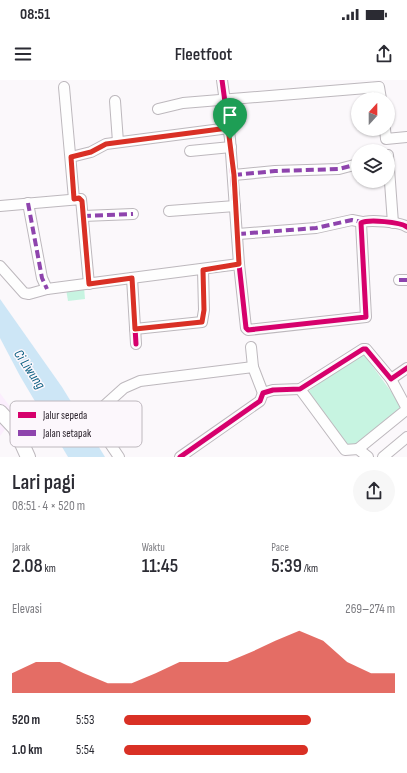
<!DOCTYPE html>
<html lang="id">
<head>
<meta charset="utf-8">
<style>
  body { margin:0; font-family:"Sofia Sans Condensed",sans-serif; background:#f7f7f7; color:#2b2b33; height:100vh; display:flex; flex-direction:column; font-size:15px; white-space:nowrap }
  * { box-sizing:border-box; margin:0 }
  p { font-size:13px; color:#7c7c81 }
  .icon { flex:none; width:22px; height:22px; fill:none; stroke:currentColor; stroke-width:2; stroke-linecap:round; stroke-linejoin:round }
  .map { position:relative; height:377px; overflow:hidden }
  .details { display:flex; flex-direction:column; background:#fff; flex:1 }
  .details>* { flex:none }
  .needle { width:26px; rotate:21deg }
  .controls { position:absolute; left:351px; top:12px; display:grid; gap:8px }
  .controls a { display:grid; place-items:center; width:44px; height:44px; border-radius:50%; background:#fff; box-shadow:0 1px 3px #0004; font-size:20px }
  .pin { position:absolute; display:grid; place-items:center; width:34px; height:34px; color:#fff; margin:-41px -17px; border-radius:50% 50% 50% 0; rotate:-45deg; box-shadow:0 0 4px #0007 }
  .pin .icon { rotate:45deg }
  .round { display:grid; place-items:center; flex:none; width:42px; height:42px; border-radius:21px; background:#f7f7f7 }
  .summary { display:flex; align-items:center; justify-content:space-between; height:68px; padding:0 12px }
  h1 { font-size:22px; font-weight:600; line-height:30px }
  .stats { display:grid; grid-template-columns:repeat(3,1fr); gap:6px; height:68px; padding:4px 12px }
  .stats div { display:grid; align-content:center }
  .stats b { font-size:20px; font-weight:600 }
  .stats small { font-size:11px; font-weight:400 }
  .stats p { font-size:11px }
  .chart { height:112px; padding:8px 12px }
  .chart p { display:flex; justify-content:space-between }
  .chart svg { width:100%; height:72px; margin-top:4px; fill:#d93025; opacity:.7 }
  ul { padding:0 12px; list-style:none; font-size:13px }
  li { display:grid; grid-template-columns:64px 48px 1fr; align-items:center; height:30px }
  li i { height:10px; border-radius:5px; background:#d93025 }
  .status { display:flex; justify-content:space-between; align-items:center; height:28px; padding:0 20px; background:#fff; direction:ltr }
  .status svg { height:11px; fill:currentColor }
  header { display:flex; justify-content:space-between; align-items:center; height:52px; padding:0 12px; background:#fff; font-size:18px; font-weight:600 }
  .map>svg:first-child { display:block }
  .built { fill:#fbeefd }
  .green { fill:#c7f4e1 }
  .water { fill:#cde6f6 }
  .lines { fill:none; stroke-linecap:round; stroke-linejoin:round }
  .street-casing { stroke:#bdb8bd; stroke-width:12 }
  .secondary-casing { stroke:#bdb8bd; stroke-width:16 }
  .street { stroke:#fefefe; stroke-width:10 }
  .secondary { stroke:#fefefe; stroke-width:14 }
  .quiet { stroke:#8e44ad; stroke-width:4; stroke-dasharray:8 4; stroke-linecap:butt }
  .cycleway-casing { stroke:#fcf7fc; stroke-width:8 }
  .cycleway { stroke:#d6006c; stroke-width:5 }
  .route-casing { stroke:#fff; stroke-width:8 }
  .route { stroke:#d93025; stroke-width:5 }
  .labels { text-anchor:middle; stroke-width:3; stroke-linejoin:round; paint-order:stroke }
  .water-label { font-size:14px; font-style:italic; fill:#095e81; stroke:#fcf7fc }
  .key { fill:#fcf7fc; stroke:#beb8be; stroke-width:1 }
  .key-label { font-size:11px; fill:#2c242d }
</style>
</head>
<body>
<div class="status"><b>08:51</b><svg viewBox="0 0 49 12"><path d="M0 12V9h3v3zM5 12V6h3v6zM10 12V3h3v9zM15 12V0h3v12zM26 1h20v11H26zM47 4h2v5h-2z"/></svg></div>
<header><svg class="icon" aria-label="menu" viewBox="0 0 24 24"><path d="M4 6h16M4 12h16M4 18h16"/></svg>Fleetfoot<svg class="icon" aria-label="share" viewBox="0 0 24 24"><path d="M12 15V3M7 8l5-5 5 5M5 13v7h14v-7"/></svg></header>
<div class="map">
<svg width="407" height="377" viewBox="0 0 407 377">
  <rect width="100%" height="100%" fill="#fbf8fb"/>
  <path class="built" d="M 0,313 L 16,335 L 0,356 Z"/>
  <g class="green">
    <path d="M 84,207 L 85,219 L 68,221 L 66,209 Z"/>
    <path d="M 362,272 L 404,329 L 349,370 L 306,313 Z"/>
  </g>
  <path class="water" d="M 0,219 L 62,307 L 105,377 L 68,377 L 20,296 L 0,258 Z"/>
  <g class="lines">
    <g class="street-casing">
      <g id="street">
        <path d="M 222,0 L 230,59 L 239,184 L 246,248 L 248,250 L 366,237 L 361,143 C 368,139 401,142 407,147"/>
        <path d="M 64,7 L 74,119"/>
        <path d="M 115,21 L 118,62"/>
        <path d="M 158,29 L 183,23 L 379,7 L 381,19"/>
        <path d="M 385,49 L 386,59 L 407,57"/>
        <path d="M 190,71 L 231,67"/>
        <path d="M 388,75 L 393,143"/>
        <path d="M 71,77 L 91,72 L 106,64 L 229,48"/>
        <path d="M 234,95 L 275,91 L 339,89 L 358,84"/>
        <path d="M 28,123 L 42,198 L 47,209"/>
        <path d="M 0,126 L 81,119 L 89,204"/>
        <path d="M 169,131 L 235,126"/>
        <path d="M 83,136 L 133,134"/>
        <path d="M 238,154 L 316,148 L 352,140 L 362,142"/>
        <path d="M 0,186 L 24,213 L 29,214 L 47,209 L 239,184"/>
        <path d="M 132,198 L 136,264"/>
        <path d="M 399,200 L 407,200"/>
        <path d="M 135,249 L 202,242 L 204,230 L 203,190"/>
        <path d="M 251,267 L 253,287"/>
        <path d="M 300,309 L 345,370 L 358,369 L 368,377"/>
        <path d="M 358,369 L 405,331 L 406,327 L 391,299"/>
        <path d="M 119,377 L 94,340 L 94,335 L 124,308 L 140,301 L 253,287 L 263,313"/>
        <path d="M 180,377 L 260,321 L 263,313 L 273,310 L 300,309 L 363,269 L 366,269 L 391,299 L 407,288"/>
        <path d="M 383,377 L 407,357"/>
      </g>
    </g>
    <g class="secondary-casing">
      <path id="secondary" d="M 0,332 L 15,348 L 28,377"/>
    </g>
    <use href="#street" class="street"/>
    <use href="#secondary" class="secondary"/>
    <g class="quiet">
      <path d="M 388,81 L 389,81"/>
      <path d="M 234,95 L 275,91 L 339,89 L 358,84"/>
      <path d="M 74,119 L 79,118 L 82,121 L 89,204"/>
      <path d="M 28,123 L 42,198 L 47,209"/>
      <path d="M 83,136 L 133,134"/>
      <path d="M 238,154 L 316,148 L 352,140 L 362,142"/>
      <path d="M 399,200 L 407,200"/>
      <path d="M 135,249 L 202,242 L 204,230 L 203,190"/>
    </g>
    <g class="cycleway-casing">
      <g id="cycleway">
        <path d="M 222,0 L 230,59 L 239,184 L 246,248 L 248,250 L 366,237 L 361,143 C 368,139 401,142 407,147"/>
        <path d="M 132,198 L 136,264"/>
        <path d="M 180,377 L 260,321 L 263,313 L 273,310 L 300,309 L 363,269 L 366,269 L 391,299 L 407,288"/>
      </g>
    </g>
    <use href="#cycleway" class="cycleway"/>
  </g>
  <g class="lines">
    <g class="route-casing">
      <path id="route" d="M 228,48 L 234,95 L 239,184 L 203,190 L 204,230 L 202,242 L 135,249 L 132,198 L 89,204 L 82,121 L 79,118 L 74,119 L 71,77 L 91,72 L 106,64 Z"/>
    </g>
    <use href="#route" class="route"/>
  </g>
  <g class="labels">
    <g class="water-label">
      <text transform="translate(30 289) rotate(56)" y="5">Ci Liwung</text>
    </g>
  </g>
  <rect x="10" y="321" width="132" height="46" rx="6" class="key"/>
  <rect x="18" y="332" width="18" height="6" fill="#d6006c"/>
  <rect x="18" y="350" width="18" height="6" fill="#8e44ad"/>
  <g class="key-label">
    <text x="43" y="339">Jalur sepeda</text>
    <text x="43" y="357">Jalan setapak</text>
  </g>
</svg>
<div class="controls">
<a><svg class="needle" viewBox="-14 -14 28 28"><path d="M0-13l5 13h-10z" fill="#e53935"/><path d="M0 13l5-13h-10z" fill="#7c7c81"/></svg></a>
<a><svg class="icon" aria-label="layers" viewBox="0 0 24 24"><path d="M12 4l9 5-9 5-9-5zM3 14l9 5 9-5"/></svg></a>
</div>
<div class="pin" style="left:230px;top:59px;background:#1e9e55"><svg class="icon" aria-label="arrive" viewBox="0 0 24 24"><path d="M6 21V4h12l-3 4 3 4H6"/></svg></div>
</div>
<section class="details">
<div class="summary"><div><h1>Lari pagi</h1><p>08:51 · 4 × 520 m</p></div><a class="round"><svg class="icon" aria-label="share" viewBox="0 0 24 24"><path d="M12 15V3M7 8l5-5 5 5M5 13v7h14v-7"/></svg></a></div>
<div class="stats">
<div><p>Jarak</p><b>2.08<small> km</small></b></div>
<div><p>Waktu</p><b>11:45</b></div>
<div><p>Pace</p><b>5:39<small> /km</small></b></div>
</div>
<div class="chart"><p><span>Elevasi</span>269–274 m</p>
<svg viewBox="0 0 160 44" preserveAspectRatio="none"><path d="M0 44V32L10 25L20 25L30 32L40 38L50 38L60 32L70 25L80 25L90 25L100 19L110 12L120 6L130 12L140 25L150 32L160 32V44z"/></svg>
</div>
<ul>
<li><b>520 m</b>5:53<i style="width:69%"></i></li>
<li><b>1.0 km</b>5:54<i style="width:68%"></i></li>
</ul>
</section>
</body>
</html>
